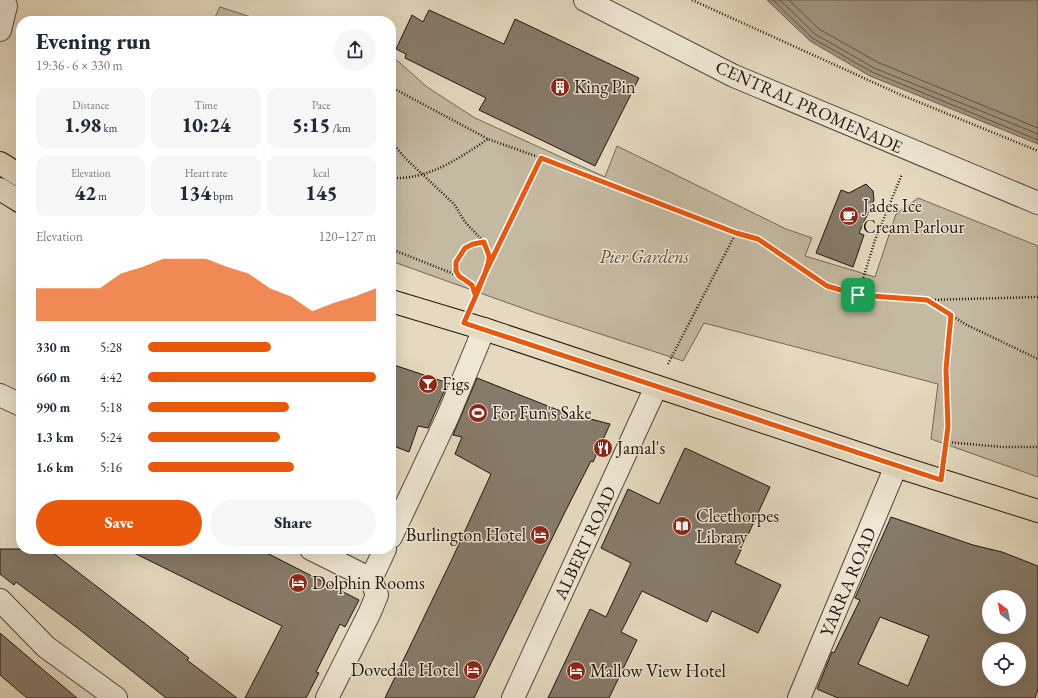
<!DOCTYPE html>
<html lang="en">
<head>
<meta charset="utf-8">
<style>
  body { margin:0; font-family:"EB Garamond",serif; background:#f6f6f7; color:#1f2937; height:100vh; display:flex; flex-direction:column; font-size:15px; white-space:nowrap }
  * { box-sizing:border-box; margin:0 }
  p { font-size:13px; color:#747a83 }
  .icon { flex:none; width:22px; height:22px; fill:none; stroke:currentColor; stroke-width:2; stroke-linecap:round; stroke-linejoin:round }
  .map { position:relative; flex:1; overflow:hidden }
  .panel { position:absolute; left:16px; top:16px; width:380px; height:538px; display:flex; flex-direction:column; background:#fff; border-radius:16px; box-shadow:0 4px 16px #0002 }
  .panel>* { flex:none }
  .needle { width:26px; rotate:328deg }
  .controls { position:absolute; left:982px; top:590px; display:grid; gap:8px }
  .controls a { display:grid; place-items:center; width:44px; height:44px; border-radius:50%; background:#fff; box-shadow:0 4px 16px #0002; font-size:20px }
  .pin { position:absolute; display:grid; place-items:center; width:34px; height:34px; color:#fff; margin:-17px; border-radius:8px; box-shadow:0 2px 6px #0006 }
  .round { display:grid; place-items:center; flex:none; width:42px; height:42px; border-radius:21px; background:#f6f6f7 }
  .headline { display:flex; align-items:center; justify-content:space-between; height:68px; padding:0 20px }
  h1 { font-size:22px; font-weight:800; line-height:30px }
  .figures { display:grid; grid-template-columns:repeat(3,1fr); gap:6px; height:68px; padding:4px 20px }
  .figures div { display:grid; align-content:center; border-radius:10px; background:#f6f6f7; text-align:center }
  .figures b { font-size:20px; font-weight:800 }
  .figures small { font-size:11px; font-weight:400 }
  .figures p { font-size:11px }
  .chart { height:112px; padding:8px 20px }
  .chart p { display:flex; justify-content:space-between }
  .chart svg { width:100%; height:72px; margin-top:4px; fill:#ea580c; opacity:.7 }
  .button { display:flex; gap:8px; margin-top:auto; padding:8px 20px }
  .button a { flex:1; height:46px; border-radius:24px; background:#ea580c; color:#fff; font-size:16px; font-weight:800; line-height:46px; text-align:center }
  .button a+a { background:#f6f6f7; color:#1f2937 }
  ul { padding:0 20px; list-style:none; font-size:13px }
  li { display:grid; grid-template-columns:64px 48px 1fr; align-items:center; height:30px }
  li i { height:10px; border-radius:5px; background:#ea580c }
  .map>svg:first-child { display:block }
  .green { fill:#c4b9a1; stroke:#726758 }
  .water { fill:#a29783; stroke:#6e6355 }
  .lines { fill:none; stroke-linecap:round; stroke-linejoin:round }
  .shore { stroke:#615649; stroke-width:1 }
  .building { fill:#867b6b; stroke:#20150f; fill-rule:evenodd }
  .street-casing { stroke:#51463b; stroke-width:24 }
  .primary-casing { stroke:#20150f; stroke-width:24 }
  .path { stroke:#20150f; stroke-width:2.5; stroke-dasharray:1 2; stroke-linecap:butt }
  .street { stroke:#eee7d5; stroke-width:22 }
  .primary { stroke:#e5dabf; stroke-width:22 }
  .route-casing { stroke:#fff; stroke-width:8 }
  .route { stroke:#ea580c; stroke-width:5 }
  .labels { text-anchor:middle; stroke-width:3; stroke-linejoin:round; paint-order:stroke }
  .poi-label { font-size:18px; fill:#20150f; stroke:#eee7d5; text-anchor:start }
  .street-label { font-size:18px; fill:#20150f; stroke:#eee7d5 }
  .park-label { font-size:18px; font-style:italic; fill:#594e42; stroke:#eee7d5 }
</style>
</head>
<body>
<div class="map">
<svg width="1038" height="698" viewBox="0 0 1038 698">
  <rect width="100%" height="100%" fill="#e5dabf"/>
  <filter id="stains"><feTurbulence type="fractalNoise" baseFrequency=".005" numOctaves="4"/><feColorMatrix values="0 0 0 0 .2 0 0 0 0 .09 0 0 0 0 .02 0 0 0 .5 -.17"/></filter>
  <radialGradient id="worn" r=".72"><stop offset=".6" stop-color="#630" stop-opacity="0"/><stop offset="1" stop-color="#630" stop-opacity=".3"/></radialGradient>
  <g class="green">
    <path d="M 220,7 L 263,21 L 213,21 Z"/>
    <path d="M 391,55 L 427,87 L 475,118 L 605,177 L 617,146 L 786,229 L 812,238 L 805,256 L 875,277 L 896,214 L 918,198 L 1038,246 L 1038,477 L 931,439 L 938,384 L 704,323 L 683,361 L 536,313 L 391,261 Z"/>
  </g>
  <path class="water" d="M 767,0 L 1038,0 L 1038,144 L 870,76 L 810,41 Z"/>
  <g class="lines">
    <g class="shore">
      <path d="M 773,0 L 812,38 L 872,72 L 1038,140"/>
      <path d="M 780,0 L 815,34 L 874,68 L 1038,134"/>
      <path d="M 789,0 L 819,29 L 877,62 L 1038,128"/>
    </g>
  </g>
  <g class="building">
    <path d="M 429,10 L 504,44 L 515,19 L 639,78 L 595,166 L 479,110 L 486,98 L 405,58 L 406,54 L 396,49 L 412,15 L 423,22 Z"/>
    <path d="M 866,184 L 873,191 L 874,200 L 859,233 L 864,235 L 853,267 L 816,253 L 841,190 L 849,193 Z"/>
    <path d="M 391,364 L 448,383 L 428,428 L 418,426 L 409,452 L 391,445 Z"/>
    <path d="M 477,378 L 563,412 L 610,424 L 593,462 L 591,461 L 564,514 L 474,698 L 385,698 L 453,557 L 491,474 L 455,454 L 462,437 L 453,435 Z"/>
    <path d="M 685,448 L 770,487 L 735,563 L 781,585 L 758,633 L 712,611 L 707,622 L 642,591 L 621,632 L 637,640 L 609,698 L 548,698 L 590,609 L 606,617 L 631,563 L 601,548 L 628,489 L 659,504 Z"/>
    <path d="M 891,517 L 973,545 L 1002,552 L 1038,566 L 1038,689 L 1035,698 L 838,698 L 817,689 L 832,652 L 834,653 L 860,600 L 855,598 ZM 989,597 L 1019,597 L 1019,627 L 989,627 ZM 880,617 L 929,636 L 908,686 L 858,664 ZM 989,649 L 1019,649 L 1019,679 L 989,679 Z"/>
    <path d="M 0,549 L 48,549 L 152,629 L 189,658 L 187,660 L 237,698 L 166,698 L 75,626 L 16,582 L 14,585 L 0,574 Z"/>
    <path d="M 126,549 L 259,549 L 359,600 L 345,627 L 340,624 L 316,672 L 319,673 L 306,698 L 245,698 L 282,626 Z"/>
    <path d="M 0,633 L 41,668 L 77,698 L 27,698 L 0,675 Z"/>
  </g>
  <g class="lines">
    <g class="street-casing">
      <g id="street">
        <path d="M 585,0 L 734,76 L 1038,203"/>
        <path d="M 0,30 L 6,6"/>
        <path d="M 0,395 L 21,405"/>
        <path d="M 391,537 L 448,416 L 484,329"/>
        <path d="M 311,549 L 371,579"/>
        <path d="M 0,600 L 46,647 L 116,698"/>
        <path d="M 327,698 L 370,612 L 377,595 L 371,579 L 385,549"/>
        <path d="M 513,698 L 656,387"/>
        <path d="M 799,698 L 896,466"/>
      </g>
    </g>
    <g class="primary-casing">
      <g id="primary">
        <path d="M 0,163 L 21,176"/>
        <path d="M 0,189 L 21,202"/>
        <path d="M 391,301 L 484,329 L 896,466 L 1038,511"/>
      </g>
    </g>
    <g class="path">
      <path d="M 692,0 L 899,94 L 1038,151"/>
      <path d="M 391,87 L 488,139 L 541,158 L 736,233 L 758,239 L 827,286 L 858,295 L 927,300 L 1038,297"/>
      <path d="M 391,141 L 404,157 L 454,204 L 465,222 L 484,242"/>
      <path d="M 391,178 C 428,180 458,159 488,139"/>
      <path d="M 391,249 L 459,276"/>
      <path d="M 475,294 L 472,285 L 459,276 L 456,271 L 456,262 L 465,248 L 473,244 L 484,242 L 489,257 L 487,265"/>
      <path d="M 858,295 L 875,240 L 902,174"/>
      <path d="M 473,300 L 541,158"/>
      <path d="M 928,300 L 965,324 L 1038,359"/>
      <path d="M 668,364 L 736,233"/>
      <path d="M 946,442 L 1003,447 L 1038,447"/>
      <path d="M 944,454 L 948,427 L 946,369 L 951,315"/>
    </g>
    <use href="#street" class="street"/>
    <use href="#primary" class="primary"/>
  </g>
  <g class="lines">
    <g class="route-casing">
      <path id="route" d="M 858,295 L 827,286 L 758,239 L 736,233 L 541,158 L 475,294 L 472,285 L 459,276 L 456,271 L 456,262 L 465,248 L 473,244 L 484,242 C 485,247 489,253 489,257 C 490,268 469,310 464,323 L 941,480 L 948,427 L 946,369 L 951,315 L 927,300 L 858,295"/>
    </g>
    <use href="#route" class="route"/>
  </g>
  <defs>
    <g id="building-disc" transform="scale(1)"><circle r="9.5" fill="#8f2418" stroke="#eee7d5"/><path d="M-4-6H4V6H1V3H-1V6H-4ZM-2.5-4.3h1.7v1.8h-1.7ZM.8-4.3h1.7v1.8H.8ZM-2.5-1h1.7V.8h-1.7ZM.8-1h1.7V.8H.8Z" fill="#fff"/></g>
    <g id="cafe-disc" transform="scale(1)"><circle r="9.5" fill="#8f2418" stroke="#eee7d5"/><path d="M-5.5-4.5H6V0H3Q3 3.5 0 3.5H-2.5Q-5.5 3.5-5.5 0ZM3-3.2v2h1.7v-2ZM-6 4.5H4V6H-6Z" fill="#fff"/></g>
    <g id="bar-disc" transform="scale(1)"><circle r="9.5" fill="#8f2418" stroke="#eee7d5"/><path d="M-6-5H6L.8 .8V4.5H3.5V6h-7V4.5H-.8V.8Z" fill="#fff"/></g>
    <g id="stadium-disc" transform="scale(1)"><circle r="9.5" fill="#8f2418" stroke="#eee7d5"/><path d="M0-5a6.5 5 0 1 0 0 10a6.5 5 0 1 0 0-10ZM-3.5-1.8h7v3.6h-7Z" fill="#fff"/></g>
    <g id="restaurant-disc" transform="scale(1)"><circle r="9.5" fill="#8f2418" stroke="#eee7d5"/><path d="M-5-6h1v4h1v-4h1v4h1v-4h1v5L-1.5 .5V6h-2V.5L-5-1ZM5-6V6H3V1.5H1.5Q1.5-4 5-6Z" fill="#fff"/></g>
    <g id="library-disc" transform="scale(1)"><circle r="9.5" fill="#8f2418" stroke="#eee7d5"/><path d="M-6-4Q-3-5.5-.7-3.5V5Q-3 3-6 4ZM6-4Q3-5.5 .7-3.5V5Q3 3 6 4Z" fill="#fff"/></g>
    <g id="hotel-disc" transform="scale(1)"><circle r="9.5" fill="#8f2418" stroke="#eee7d5"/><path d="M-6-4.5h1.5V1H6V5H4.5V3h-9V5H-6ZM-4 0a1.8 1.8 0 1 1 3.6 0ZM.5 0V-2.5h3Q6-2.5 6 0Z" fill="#fff"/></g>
  </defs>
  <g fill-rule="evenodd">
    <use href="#building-disc" x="560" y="87"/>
    <use href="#cafe-disc" x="849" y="216"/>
    <use href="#bar-disc" x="428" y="384"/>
    <use href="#stadium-disc" x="478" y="413"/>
    <use href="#restaurant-disc" x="603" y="448"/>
    <use href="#library-disc" x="682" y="526"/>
    <use href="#hotel-disc" x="540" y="535"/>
    <use href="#hotel-disc" x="298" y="583"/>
    <use href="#hotel-disc" x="473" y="670"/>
    <use href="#hotel-disc" x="576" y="671"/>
  </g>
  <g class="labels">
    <g class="poi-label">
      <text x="574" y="93">King Pin</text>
      <text x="863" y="212">Jades Ice<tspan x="863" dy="21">Cream Parlour</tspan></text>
      <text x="442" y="390">Figs</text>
      <text x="492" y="419">For Fun's Sake</text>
      <text x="617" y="454">Jamal's</text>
      <text x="696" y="522">Cleethorpes<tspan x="696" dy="21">Library</tspan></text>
      <text x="526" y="541" text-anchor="end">Burlington Hotel</text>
      <text x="312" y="589">Dolphin Rooms</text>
      <text x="459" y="676" text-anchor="end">Dovedale Hotel</text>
      <text x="590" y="677">Mallow View Hotel</text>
    </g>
    <g class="street-label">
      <text transform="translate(809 107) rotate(24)" y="6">CENTRAL PROMENADE</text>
      <text transform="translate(585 543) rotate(-65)" y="6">ALBERT ROAD</text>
      <text transform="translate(848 582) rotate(-67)" y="6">YARRA ROAD</text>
    </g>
    <g class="park-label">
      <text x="644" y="263">Pier Gardens</text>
    </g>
  </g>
  <rect width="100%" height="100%" filter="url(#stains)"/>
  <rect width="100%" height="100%" fill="url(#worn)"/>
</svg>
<div class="controls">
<a><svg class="needle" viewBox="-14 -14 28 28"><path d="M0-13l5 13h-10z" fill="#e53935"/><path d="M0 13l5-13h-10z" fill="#747a83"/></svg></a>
<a><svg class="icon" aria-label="locate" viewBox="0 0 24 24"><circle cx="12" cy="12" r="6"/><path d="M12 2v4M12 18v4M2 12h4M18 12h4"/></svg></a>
</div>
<div class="pin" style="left:858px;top:295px;background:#1e9e55"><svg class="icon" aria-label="arrive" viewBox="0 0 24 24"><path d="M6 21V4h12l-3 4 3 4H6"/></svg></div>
<section class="panel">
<div class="headline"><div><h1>Evening run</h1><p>19:36 · 6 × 330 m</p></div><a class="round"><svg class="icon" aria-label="share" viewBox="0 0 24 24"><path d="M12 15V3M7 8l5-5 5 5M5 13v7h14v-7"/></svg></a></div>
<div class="figures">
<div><p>Distance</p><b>1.98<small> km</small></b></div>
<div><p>Time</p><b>10:24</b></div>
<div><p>Pace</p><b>5:15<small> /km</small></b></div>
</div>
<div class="figures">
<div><p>Elevation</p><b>42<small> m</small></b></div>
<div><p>Heart rate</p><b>134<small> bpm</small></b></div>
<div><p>kcal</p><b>145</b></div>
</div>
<div class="chart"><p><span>Elevation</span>120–127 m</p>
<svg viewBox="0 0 160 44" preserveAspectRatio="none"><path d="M0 44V24L10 24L20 24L30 24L40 15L50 11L60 6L70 6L80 6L90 11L100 15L110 24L120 29L130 38L140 33L150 29L160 24V44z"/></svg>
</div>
<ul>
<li><b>330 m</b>5:28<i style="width:54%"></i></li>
<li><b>660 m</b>4:42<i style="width:100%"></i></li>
<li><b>990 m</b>5:18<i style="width:62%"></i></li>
<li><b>1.3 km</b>5:24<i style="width:58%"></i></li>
<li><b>1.6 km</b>5:16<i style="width:64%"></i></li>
</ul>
<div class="button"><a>Save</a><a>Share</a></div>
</section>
</div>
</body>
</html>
